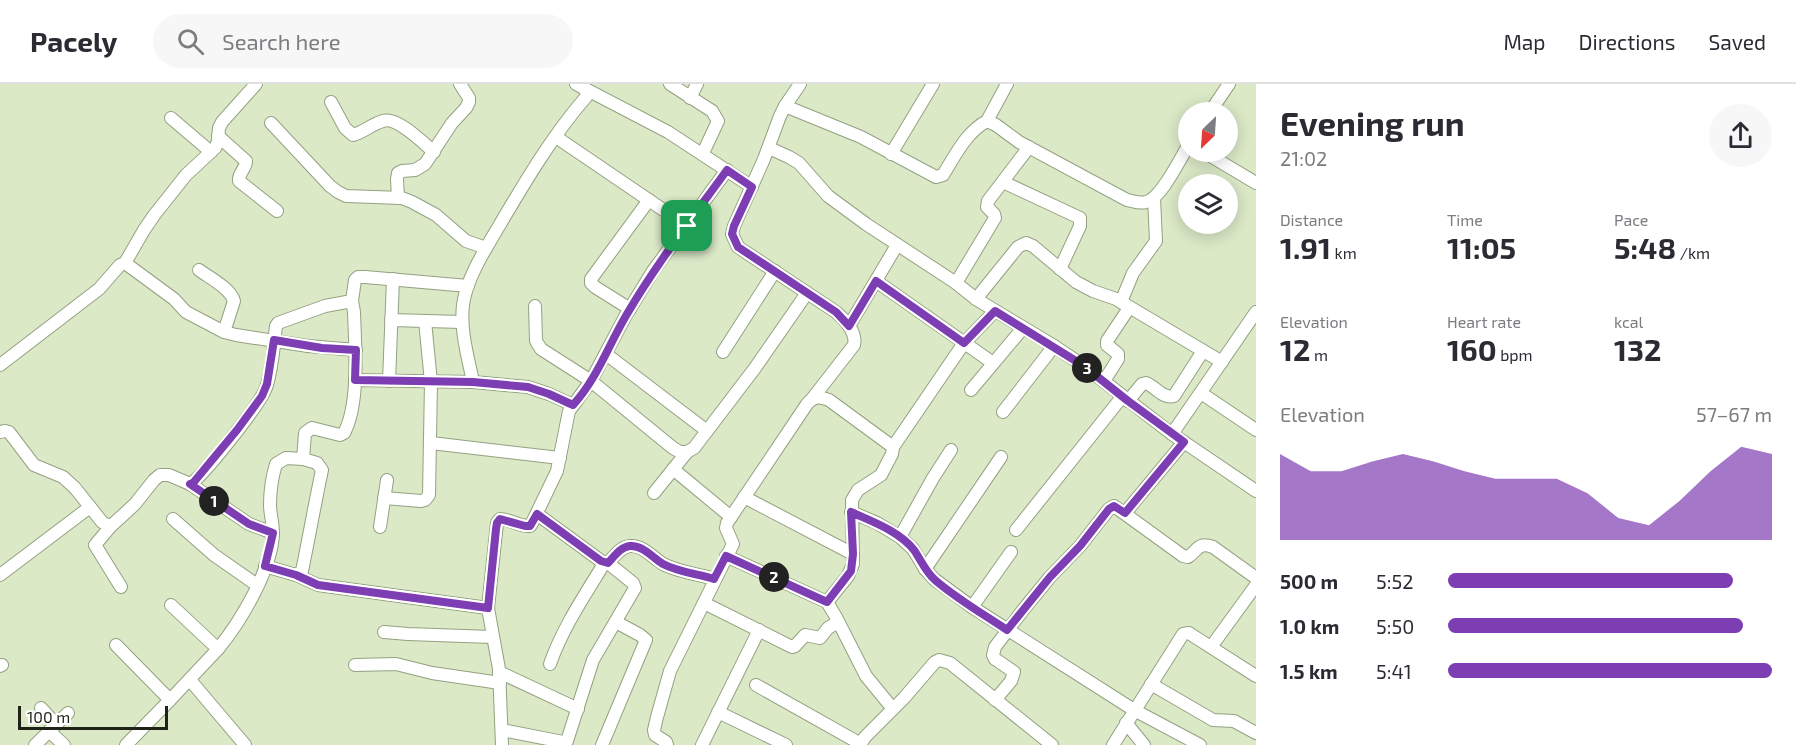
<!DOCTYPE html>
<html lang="en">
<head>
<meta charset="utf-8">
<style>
  body { margin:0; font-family:"Exo 2",sans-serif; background:#f7f7f7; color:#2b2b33; height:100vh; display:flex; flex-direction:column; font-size:22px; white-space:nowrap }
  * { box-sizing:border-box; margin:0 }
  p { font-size:20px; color:#7c7c81 }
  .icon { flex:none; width:33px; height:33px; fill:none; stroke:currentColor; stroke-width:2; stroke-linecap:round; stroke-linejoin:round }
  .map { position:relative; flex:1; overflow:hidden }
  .details { display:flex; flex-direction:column; background:#fff; width:540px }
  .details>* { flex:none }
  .needle { width:39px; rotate:205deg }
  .tools { position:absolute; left:1178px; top:18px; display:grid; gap:12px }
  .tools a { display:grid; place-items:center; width:60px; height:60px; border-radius:50%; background:#fff; box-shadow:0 3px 15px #0003; font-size:30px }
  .scale { position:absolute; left:18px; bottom:15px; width:150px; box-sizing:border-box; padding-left:6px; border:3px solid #1f2317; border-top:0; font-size:16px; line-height:21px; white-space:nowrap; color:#1f2317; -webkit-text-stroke:4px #fff; paint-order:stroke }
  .pin { position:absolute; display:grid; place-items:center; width:51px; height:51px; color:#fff; margin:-26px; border-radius:12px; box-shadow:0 3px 9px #0006 }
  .km { position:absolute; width:30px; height:30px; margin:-15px; border-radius:50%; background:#222; color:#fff; font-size:16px; line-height:30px; text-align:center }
  .round { display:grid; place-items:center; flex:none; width:63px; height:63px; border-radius:32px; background:#f7f7f7 }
  .head { display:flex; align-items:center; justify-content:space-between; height:102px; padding:0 24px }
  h1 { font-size:33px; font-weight:700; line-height:45px }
  .metrics { display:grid; grid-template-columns:repeat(3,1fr); gap:9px; height:102px; padding:6px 24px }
  .metrics div { display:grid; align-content:center }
  .metrics b { font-size:30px; font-weight:700 }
  .metrics small { font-size:16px; font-weight:400 }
  .metrics p { font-size:16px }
  .chart { height:168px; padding:12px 24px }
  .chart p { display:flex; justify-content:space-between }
  .chart svg { width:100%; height:108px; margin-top:6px; fill:#7e3eb3; opacity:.7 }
  ul { padding:0 24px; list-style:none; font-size:20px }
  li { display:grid; grid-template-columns:96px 72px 1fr; align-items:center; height:45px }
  li i { height:15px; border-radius:8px; background:#7e3eb3 }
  header { display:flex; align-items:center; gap:36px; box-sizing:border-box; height:84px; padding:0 30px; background:#fff; border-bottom:2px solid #e1e1e2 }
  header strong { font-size:28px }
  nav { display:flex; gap:33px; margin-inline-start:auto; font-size:21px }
  .search { width:420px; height:54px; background:#f7f7f7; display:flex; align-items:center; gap:15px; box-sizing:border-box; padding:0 21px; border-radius:33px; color:#7c7c81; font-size:22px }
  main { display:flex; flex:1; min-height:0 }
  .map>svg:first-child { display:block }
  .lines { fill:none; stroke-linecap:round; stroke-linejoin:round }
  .minor-casing { stroke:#94a181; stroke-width:14 }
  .minor { stroke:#fff; stroke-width:12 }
  .route-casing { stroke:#fff; stroke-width:12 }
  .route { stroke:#7e3eb3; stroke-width:8 }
</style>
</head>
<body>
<header>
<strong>Pacely</strong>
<div class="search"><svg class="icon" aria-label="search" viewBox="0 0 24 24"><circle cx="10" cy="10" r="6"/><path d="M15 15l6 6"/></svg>Search here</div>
<nav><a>Map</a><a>Directions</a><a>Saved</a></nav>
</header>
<main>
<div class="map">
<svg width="1256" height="661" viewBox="0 0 1256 661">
  <rect width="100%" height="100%" fill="#dbe9c7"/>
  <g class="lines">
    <g class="minor-casing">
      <g id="minor">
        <path d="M 576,0 L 668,48 L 752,103"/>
        <path d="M 670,0 L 712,27 L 718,37 L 703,69"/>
        <path d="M 800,0 L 785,22 L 780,32 L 764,75 L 734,142 L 732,150 L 738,163 L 836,228 C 845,236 857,248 854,261 L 812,315"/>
        <path d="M 690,14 L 697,0"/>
        <path d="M 331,18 L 345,44 L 353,51 C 364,48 372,40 383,37 C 397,32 423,59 434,68"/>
        <path d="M 785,22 L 861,53 L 936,93 L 943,91 C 955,72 966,48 987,37 L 996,41 L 1019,58 L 1127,116 C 1133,117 1140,120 1146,118 C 1161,115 1180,75 1188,62"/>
        <path d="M 1210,28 L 1229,0"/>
        <path d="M 171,34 L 211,68"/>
        <path d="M 987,37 L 1007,0"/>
        <path d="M 271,39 L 330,102 L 338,108 L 346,112 L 402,114 L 412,118 L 436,131 L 466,157 L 486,164"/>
        <path d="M 218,52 L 246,77 C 246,85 238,89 239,97 L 277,127"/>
        <path d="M 556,53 L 687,142"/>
        <path d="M 769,64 L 789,73 L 799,79 L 828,112 L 866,140 L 956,199 L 976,215 L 1054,262 L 1084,282 L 1172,350 L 1256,228"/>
        <path d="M 1204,68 L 1256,99"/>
        <path d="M 891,70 L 933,0"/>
        <path d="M 1003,98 L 1080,134 L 1080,142 L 1060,185"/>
        <path d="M 398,114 L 397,95 L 398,89 L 402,87 L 415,86 L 425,80 L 452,39 L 466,24 L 469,18 L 469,14 L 460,0"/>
        <path d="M 125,179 L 144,146 L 155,130 L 186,91 L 215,64 L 218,58 L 219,44 L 222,38 L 256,0"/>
        <path d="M 199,186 C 210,194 230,204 234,217 L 224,248"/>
        <path d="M 876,197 L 993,279"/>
        <path d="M 956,199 L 995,134 L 994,130 L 987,123 L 988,117 L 1029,63"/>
        <path d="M 976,215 L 1018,163 L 1026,159 L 1033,162 L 1076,198 L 1093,207 L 1116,215 L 1222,278"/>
        <path d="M 1121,218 L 1133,189 L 1156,157 L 1154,114"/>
        <path d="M 535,222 L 536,257 L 541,265 L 591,297 L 673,364 L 680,368 L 687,368 L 694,364 L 755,284 L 807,209"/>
        <path d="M 630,225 L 595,203 L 591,199 L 591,195 L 649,116"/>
        <path d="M 391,236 L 462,238"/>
        <path d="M 849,242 L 897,161"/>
        <path d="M 723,268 L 775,187"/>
        <path d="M 606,270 L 707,347"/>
        <path d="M 0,281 L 99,205 L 120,181 L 125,179 L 174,215 L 186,228 L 224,248 L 236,251 L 308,262 L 356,266"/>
        <path d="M 355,296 L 473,298 L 528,303 L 549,310 L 573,321"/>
        <path d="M 389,297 L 393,195"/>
        <path d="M 1104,297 L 1118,275 L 1118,270 L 1107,261 L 1107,257 L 1129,224"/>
        <path d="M 473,298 C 468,273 460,247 463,221 C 466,195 486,164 499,142 C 525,98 552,52 586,13 L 588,8 L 584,5"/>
        <path d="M 971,306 L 1023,244"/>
        <path d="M 1201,309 L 1256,346"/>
        <path d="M 1128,317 L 1142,300 L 1146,299 C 1156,303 1163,315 1174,312 L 1203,267"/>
        <path d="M 1003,328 L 1054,262"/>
        <path d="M 0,348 L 5,347 L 9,348 L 34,381 L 63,393 L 75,404 L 102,438 L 109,442 L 111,442 L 135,420 L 154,396 L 160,391 L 169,391 L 190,400 C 202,394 259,321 265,306 C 272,291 274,259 276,242 L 278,239 L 325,222 L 352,217"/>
        <path d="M 1172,350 L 1256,407"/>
        <path d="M 431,359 L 560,374"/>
        <path d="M 893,363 L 964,259 L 995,227"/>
        <path d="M 673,385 L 731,433"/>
        <path d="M 190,400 L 249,440 L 273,449"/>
        <path d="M 654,409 L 687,368"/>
        <path d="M 744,413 L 853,470"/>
        <path d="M 384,414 L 421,417 L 425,416 L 429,411 L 431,298 L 425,237"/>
        <path d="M 851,428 L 877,439 L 900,453 L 913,465 L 925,485 L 934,495 L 972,523 L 1134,626 L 1200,661"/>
        <path d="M 1125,429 L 1184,358"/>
        <path d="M 537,430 L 601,477 L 608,479 C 614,473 620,463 630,462 C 643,461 653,474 663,480 C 678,488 698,490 715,495"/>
        <path d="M 173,435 L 214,471 L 257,501"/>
        <path d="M 111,442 L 95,461 L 121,503"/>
        <path d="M 380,443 L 387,396"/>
        <path d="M 1016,446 L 1122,313"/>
        <path d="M 900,453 L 933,394 L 951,366"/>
        <path d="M 726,472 L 827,518 L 836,533 L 866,592 L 893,625"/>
        <path d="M 265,482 L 296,491 L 302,487 C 309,453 315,419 322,386 L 317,379 L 303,375"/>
        <path d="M 925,485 L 1001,373"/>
        <path d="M 0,491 L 90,423"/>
        <path d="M 296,491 L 318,501 L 488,524"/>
        <path d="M 704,519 L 792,563 L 795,562 L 805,551 L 820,554 L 828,544 L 838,538"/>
        <path d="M 171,521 L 218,565 C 241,537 272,485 273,449 C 273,439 270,430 270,421 C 270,407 272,393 276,380 L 286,374 L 303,375 L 305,349 L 312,344 L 340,351 L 344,349 C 360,320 355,261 354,228 L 352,217 L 355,196 L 358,193 L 365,193 L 468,202"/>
        <path d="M 972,523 L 1011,468"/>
        <path d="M 384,548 L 408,550 L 492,553"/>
        <path d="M 116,561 L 170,616 L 218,565"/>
        <path d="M 1211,563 L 1256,501"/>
        <path d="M 550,580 C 563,543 585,511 605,478"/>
        <path d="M 355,581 L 396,580 L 432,589 L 500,599"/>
        <path d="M 0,582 L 2,581"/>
        <path d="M 499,588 L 578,625"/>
        <path d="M 190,596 L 245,661"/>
        <path d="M 1151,600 L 1213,636 L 1234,637 L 1256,649"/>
        <path d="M 756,601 L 861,660"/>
        <path d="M 995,616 L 1011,597 L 1014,588 L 995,575 L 993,571 L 995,563 L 1023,526 L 1050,493 L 1080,462 L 1109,425 L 1114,422 L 1183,472 L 1188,473 C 1199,465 1198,458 1213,463 L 1256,494"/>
        <path d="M 41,624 L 56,640"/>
        <path d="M 718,628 L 786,661"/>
        <path d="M 1126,639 L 1144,661"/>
        <path d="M 502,646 L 563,658 L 567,657 L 593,576 L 635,504 L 633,499 L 608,479"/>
        <path d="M 49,647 L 64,661"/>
        <path d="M 35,661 L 68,629"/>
        <path d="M 126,661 L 170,616"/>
        <path d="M 502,661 L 499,585 L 488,524 L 497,439 L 500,435 C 511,435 519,443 530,442 L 532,439 L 557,387 L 569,327 L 591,297 L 626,231 L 653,187 L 727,86"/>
        <path d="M 602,661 L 646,556 L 640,551 L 616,538"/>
        <path d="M 667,661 L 666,658 L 655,651 L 654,646 L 657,633 L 670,587 L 733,460 L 726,444 L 727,439 L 807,320 C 814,312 819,312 829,316 L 893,363 L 892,370 L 881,391 L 858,406 L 852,416 L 853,480 L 848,492 L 827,518"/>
        <path d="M 702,661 L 759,546"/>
        <path d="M 860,661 L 865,653 L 904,614 L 935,578 L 939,576 L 950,579 L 1052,661"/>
        <path d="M 1113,661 L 1183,550 L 1189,549 L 1195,553 L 1256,592"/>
      </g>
    </g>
    <use href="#minor" class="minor"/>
  </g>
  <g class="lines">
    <g class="route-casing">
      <path id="route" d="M 727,86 L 752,103 L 734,142 L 732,150 L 738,163 L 836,228 L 849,242 L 876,197 L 964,259 L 995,227 L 1084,282 L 1128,317 L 1184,358 L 1125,429 L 1114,422 L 1109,425 L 1080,462 L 1050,493 L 1007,546 C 983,530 957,515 935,496 C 925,487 921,476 914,466 C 899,447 873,438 851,428 L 853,470 L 851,487 L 827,518 L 726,472 L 714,495 C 698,490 678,488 663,480 C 653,474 643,461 630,462 C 620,463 614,473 608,479 L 601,477 L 537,430 L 530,442 L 525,442 L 500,435 L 497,439 L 496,445 L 488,524 L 318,501 L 296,491 L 265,482 L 273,449 L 249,440 L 190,400 L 193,399 L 237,346 L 262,312 L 267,300 L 274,256 L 322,264 L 356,266 L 355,296 L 473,298 L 528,303 L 549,310 L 573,321 C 597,295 609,260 627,230 C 657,179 693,133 727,86 Z"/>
    </g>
    <use href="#route" class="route"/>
  </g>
</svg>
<div class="tools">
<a><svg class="needle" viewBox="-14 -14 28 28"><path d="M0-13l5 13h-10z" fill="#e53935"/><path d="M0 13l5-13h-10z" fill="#7c7c81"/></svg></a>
<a><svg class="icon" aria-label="layers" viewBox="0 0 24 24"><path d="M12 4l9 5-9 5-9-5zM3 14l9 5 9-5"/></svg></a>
</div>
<div class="scale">100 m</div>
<div class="pin" style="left:687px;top:142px;background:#1e9e55"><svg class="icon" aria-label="arrive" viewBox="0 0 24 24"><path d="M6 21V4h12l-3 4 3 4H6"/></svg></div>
<b class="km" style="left:214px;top:417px">1</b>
<b class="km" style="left:774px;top:493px">2</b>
<b class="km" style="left:1087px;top:284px">3</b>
</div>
<section class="details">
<div class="head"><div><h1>Evening run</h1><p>21:02</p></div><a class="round"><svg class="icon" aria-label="share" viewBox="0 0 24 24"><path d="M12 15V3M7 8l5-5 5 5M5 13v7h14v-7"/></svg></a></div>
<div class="metrics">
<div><p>Distance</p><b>1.91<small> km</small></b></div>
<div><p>Time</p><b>11:05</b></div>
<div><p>Pace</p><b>5:48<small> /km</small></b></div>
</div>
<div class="metrics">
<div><p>Elevation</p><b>12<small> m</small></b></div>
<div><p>Heart rate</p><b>160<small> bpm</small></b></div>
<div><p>kcal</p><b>132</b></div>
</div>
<div class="chart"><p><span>Elevation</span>57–67 m</p>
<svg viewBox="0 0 160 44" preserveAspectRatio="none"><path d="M0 44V9L10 16L20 16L30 12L40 9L50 12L60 16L70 19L80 19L90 19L100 25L110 35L120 38L130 28L140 16L150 6L160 9V44z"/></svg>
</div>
<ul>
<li><b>500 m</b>5:52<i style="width:88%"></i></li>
<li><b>1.0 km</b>5:50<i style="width:91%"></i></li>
<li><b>1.5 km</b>5:41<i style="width:100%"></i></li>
</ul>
</section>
</main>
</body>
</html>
